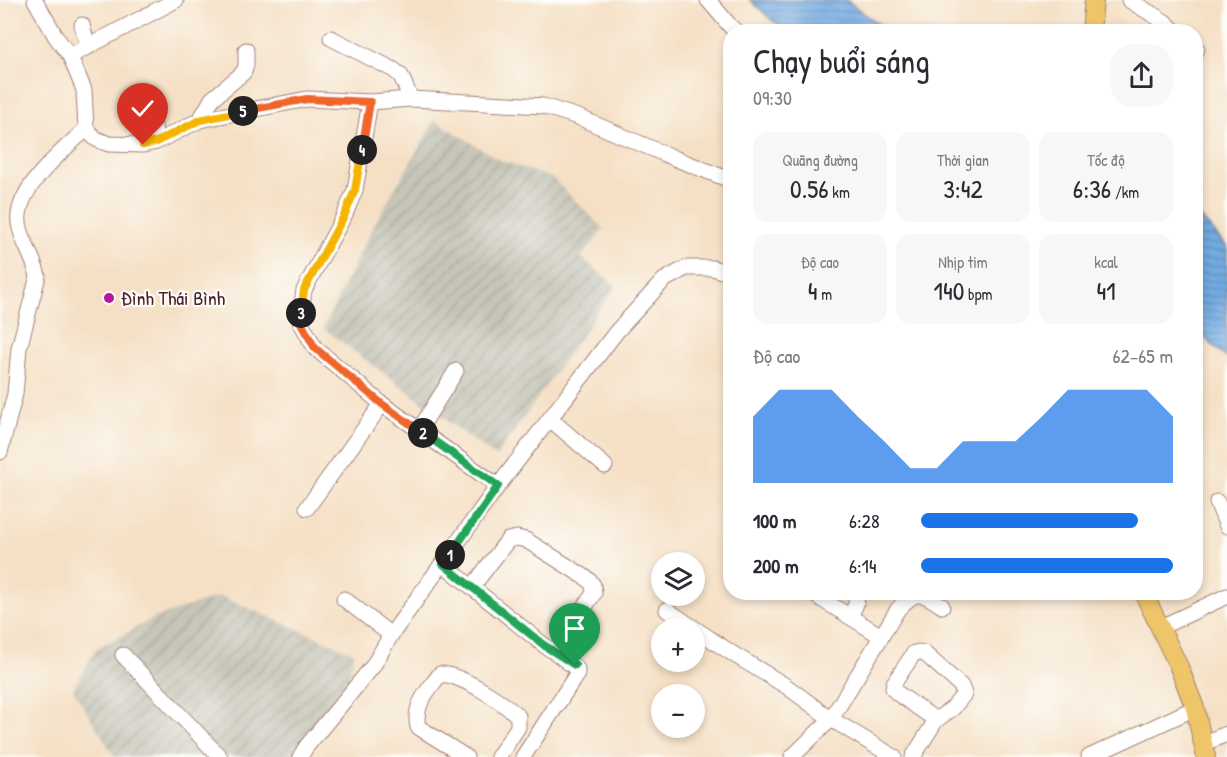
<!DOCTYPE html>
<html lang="vi">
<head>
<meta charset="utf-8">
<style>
  body { margin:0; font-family:"Patrick Hand",sans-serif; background:#f7f7f7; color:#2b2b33; height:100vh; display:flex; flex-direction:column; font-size:22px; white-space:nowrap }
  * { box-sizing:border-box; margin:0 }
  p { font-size:20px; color:#7c7c81 }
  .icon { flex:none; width:33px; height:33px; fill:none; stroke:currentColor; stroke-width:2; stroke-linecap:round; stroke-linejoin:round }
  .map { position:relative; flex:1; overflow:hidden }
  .side { position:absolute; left:723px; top:24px; width:480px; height:576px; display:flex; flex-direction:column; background:#fff; border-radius:24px; box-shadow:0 3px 9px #0003 }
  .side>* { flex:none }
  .buttons { position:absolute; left:651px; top:552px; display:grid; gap:12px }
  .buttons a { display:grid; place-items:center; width:54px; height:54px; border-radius:50%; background:#fff; box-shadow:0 3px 9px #0003; font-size:30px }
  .pin { position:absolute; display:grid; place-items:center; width:51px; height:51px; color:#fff; margin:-62px -26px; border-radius:50% 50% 50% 0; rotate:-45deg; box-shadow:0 0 6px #0007 }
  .pin .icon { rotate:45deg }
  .km { position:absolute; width:30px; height:30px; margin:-15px; border-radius:50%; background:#222; color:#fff; font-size:16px; line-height:30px; text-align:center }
  .round { display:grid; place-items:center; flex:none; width:63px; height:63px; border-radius:24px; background:#f7f7f7 }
  .summary { display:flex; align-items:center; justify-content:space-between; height:102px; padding:0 30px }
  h1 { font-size:33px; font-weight:600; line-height:45px }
  .figures { display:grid; grid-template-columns:repeat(3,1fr); gap:9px; height:102px; padding:6px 30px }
  .figures div { display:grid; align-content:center; border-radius:15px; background:#f7f7f7; text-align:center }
  .figures b { font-size:26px; font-weight:600 }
  .figures small { font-size:16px; font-weight:400 }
  .figures p { font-size:16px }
  .chart { height:168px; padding:12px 30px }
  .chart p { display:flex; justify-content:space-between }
  .chart svg { width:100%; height:108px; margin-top:6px; fill:#1a73e8; opacity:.7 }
  ul { padding:0 30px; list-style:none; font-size:20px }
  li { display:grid; grid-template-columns:96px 72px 1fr; align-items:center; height:45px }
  li i { height:15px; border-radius:8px; background:#1a73e8 }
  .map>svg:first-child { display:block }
  .industrial { fill:url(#industrial-furrows) }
  .water { fill:url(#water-rules); stroke:#5e6586; stroke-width:1.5 }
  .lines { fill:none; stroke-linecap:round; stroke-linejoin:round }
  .minor-casing { stroke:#a08078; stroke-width:17 }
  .major-casing { stroke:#a08078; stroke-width:20 }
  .minor { stroke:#fff; stroke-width:15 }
  .major { stroke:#eec569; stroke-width:18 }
  .split-1-casing { stroke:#fff; stroke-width:12 }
  .split-2-casing { stroke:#fff; stroke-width:12 }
  .split-3-casing { stroke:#fff; stroke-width:12 }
  .split-4-casing { stroke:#fff; stroke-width:12 }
  .split-5-casing { stroke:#fff; stroke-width:12 }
  .split-6-casing { stroke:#fff; stroke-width:12 }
  .split-1 { stroke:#22a559; stroke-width:8 }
  .split-2 { stroke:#22a559; stroke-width:8 }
  .split-3 { stroke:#f0652b; stroke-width:8 }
  .split-4 { stroke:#f5b400; stroke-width:8 }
  .split-5 { stroke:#f0652b; stroke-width:8 }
  .split-6 { stroke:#f5b400; stroke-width:8 }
  .poi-dot { fill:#b5179e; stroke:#fdfcf7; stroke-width:2 }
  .labels { text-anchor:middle; stroke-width:4.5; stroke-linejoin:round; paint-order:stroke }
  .poi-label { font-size:20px; fill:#4a1f2b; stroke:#fdfcf7; text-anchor:start }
</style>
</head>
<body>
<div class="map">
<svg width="1227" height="757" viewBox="0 0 1227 757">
  <defs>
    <pattern id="industrial-furrows" width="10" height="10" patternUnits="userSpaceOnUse" patternTransform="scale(1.5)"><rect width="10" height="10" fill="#c6c5b8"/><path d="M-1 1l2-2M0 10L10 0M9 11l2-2" fill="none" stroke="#aca99e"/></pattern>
    <pattern id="water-rules" width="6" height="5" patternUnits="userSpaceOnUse" patternTransform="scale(1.5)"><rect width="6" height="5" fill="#73abe2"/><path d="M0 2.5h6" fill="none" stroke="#608bb7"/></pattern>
  </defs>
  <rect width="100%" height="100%" fill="#fdfcf7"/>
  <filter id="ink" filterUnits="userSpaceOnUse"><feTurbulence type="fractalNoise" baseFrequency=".0167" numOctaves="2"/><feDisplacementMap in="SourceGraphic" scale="12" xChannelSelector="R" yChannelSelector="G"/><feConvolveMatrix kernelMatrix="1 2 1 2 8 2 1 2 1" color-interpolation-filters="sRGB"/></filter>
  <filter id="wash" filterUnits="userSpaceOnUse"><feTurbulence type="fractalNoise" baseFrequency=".008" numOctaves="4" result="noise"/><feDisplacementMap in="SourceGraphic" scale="24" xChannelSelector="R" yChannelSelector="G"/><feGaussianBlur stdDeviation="1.35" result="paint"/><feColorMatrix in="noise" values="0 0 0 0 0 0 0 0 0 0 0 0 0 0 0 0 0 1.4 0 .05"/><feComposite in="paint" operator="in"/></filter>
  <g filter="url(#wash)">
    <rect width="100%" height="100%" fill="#f5e0c5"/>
    <g class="industrial">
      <path d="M 435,120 L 499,160 L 552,178 L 604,229 L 581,257 L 616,286 L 496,457 L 323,328 L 375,223 Z"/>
      <path d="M 220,596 L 354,653 L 347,686 L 297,757 L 115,757 L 73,689 L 96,649 L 154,618 Z"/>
    </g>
    <g class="water">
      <path d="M 750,0 L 846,0 L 877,23 L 892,31 L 790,31 L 774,22 Z"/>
      <path d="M 1196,212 L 1227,247 L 1227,358 L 1205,338 L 1196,326 Z"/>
    </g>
  </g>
  <g filter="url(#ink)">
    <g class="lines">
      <g class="minor-casing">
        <g id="minor">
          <path d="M 35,0 L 56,37 L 70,56 L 84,90 L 86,129 L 96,139 L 109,144 L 143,145 L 156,142 L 200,120 L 307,99 L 370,102 L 411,99 L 543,106 L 578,117 L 674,158 L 730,180"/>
          <path d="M 708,0 L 731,27 L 737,32"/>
          <path d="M 1129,0 L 1165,22 L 1176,32"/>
          <path d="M 82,25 L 88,47"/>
          <path d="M 331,38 L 394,70 L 401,76 L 411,99"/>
          <path d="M 1196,48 L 1197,49"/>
          <path d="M 70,56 L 176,0"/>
          <path d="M 370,102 L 355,190 L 345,214 L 304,290 L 300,321 L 315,348 L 382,404 L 498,486"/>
          <path d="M 152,110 L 156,142"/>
          <path d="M 200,120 L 212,99 L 244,72 L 246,65 L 246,50"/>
          <path d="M 550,419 L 605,466"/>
          <path d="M 419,430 L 456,371"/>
          <path d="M 0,452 L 15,394 L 19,348 L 38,276 C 34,259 24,245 20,228 C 10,192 63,151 86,129"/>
          <path d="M 1217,502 L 1227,526"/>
          <path d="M 307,508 L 382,404"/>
          <path d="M 443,564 L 545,646 L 555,652 L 594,593 L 593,585 L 588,579 L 526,540 L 517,538 L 508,540 L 472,587"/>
          <path d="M 810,592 L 881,636"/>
          <path d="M 344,599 L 391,635"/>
          <path d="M 667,610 L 733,654 L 786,686 L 831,719 L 894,757"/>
          <path d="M 849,616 C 855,607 860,602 853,592"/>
          <path d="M 1161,627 L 1227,596"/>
          <path d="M 123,655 L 220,757"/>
          <path d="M 1204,743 L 1227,734"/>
          <path d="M 300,757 L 306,747 L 373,666 L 391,635 L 498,486 L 617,331 L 664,280 L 686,268 L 713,268 L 730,274"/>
          <path d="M 466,757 L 418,727 C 413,705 428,691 440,674 C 463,675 501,701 518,716 L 518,727 L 498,757"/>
          <path d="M 523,757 L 577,674 L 577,669 L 555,652"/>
          <path d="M 792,757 L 831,719 L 898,609 C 916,590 921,591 942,606"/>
          <path d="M 913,757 L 936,720 L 953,708 L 964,694 L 961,686 L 924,653 L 919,652 L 914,653 L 894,683 L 893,688 L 897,693 L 936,720"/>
          <path d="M 1089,757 L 1195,708"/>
        </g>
      </g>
      <g class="major-casing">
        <g id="major">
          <path d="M 1091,32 L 1094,0"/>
          <path d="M 1143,592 L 1179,667 L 1195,708 L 1206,757"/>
        </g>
      </g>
      <use href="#minor" class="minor"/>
      <use href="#major" class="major"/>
    </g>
  </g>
  <g class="lines" filter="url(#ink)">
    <g class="split-1-casing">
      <path id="split-1" d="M 450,555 L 443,564 L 545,646 L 575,665"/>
    </g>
    <g class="split-2-casing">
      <path id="split-2" d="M 423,433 L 498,486 L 450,555"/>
    </g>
    <g class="split-3-casing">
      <path id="split-3" d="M 301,313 L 300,321 L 315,348 L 382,404 L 423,433"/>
    </g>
    <g class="split-4-casing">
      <path id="split-4" d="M 301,313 L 304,290 L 345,214 L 355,190 L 362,150"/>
    </g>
    <g class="split-5-casing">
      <path id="split-5" d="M 243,111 L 307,99 L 370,102 L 362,150"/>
    </g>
    <g class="split-6-casing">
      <path id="split-6" d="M 143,145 L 156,142 L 200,120 L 243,111"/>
    </g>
    <use href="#split-1" class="split-1"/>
    <use href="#split-2" class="split-2"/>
    <use href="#split-3" class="split-3"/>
    <use href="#split-4" class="split-4"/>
    <use href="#split-5" class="split-5"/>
    <use href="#split-6" class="split-6"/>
  </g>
  <circle class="poi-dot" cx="109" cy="298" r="6"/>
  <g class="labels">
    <g class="poi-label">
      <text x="121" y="305">Đình Thái Bình</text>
    </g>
  </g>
</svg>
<div class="buttons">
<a><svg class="icon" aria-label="layers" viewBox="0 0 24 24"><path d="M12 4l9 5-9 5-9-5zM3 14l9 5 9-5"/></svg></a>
<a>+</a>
<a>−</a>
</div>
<div class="pin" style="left:575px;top:665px;background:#1e9e55"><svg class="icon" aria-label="arrive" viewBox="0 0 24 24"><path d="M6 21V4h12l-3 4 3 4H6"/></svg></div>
<div class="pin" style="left:143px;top:145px;background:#d93025"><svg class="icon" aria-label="check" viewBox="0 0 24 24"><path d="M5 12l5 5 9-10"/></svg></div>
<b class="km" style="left:450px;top:555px">1</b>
<b class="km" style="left:423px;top:433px">2</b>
<b class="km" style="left:301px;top:313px">3</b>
<b class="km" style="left:362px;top:150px">4</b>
<b class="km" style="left:243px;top:111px">5</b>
<section class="side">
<div class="summary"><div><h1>Chạy buổi sáng</h1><p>09:30</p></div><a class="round"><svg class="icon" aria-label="share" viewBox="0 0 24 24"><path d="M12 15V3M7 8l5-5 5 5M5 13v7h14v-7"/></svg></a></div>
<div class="figures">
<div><p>Quãng đường</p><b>0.56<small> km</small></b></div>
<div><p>Thời gian</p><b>3:42</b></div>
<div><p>Tốc độ</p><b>6:36<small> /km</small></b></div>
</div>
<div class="figures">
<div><p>Độ cao</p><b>4<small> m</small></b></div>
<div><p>Nhịp tim</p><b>140<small> bpm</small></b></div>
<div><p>kcal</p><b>41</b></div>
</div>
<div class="chart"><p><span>Độ cao</span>62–65 m</p>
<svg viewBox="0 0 160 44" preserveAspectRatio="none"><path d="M0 44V17L10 6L20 6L30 6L40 17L50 27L60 38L70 38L80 27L90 27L100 27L110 17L120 6L130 6L140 6L150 6L160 17V44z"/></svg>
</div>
<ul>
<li><b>100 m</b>6:28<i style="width:86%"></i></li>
<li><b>200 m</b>6:14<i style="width:100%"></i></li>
</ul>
</section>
</div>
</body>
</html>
